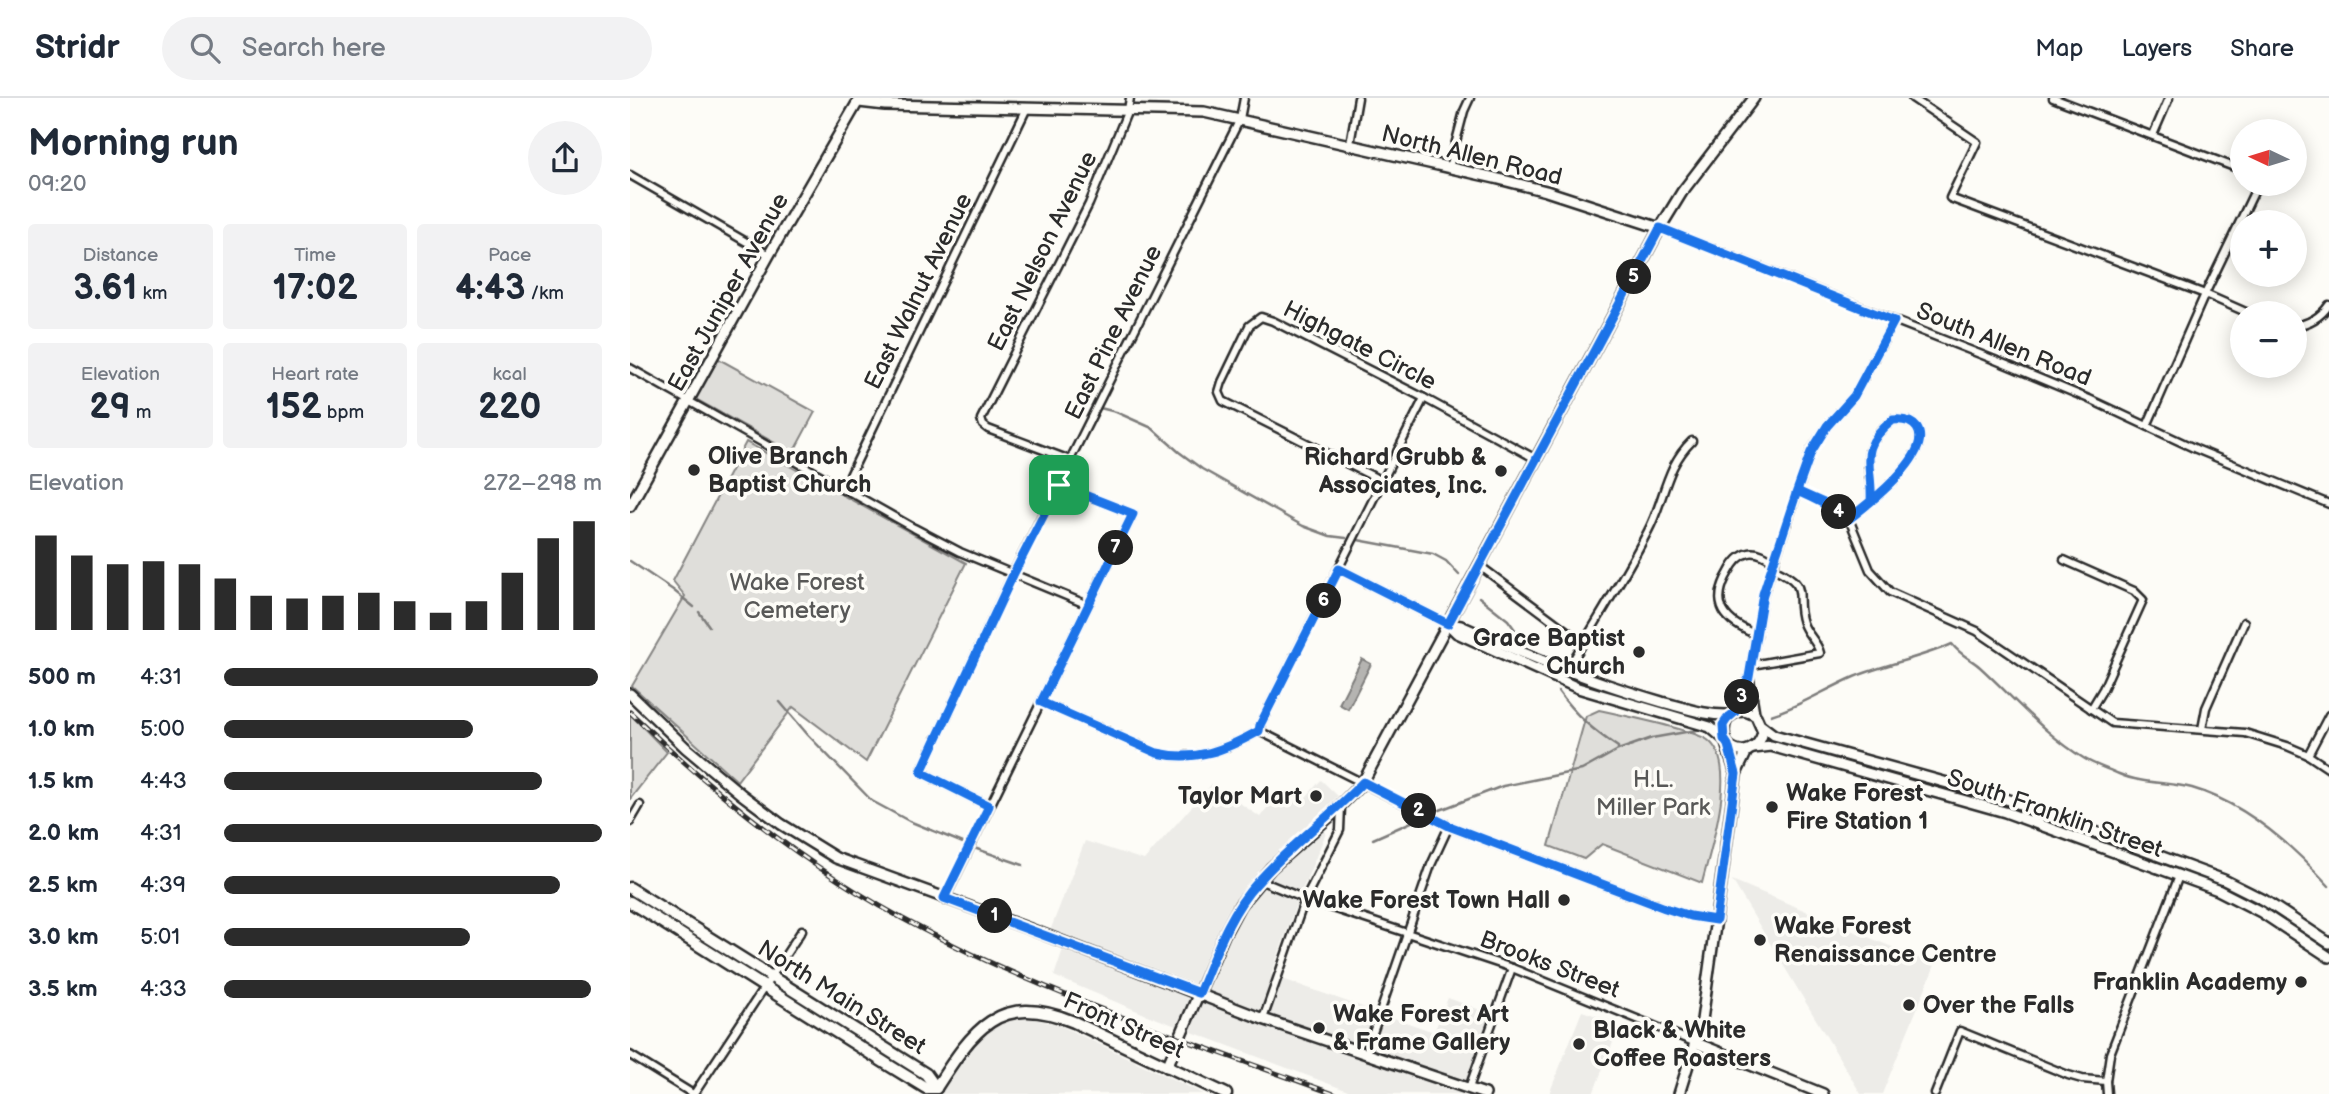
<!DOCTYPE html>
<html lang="en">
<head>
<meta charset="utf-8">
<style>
  body { margin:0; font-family:"Balsamiq Sans",sans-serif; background:#f2f2f3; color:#1f2937; height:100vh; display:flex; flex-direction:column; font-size:26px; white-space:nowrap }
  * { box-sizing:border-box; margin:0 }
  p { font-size:23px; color:#747a83 }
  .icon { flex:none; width:38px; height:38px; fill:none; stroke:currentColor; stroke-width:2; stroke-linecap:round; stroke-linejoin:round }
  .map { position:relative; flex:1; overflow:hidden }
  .drawer { display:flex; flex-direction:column; background:#fff; width:630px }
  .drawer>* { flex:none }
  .needle { width:46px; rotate:274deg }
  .tools { position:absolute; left:1600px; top:21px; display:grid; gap:14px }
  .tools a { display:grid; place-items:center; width:77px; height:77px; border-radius:50%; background:#fff; box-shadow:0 4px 18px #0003; font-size:35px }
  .pin { position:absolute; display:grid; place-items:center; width:60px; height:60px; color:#fff; margin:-30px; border-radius:14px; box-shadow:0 4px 10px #0006 }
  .km { position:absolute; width:35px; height:35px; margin:-18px; border-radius:50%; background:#222; color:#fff; font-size:19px; line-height:35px; text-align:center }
  .round { display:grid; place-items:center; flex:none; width:74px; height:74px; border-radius:37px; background:#f2f2f3 }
  .overview { display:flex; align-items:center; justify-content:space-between; height:119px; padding:0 28px }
  h1 { font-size:38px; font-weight:600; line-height:52px }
  .metrics { display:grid; grid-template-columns:repeat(3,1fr); gap:10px; height:119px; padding:7px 28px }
  .metrics div { display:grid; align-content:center; border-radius:7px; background:#f2f2f3; text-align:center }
  .metrics b { font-size:35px; font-weight:600 }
  .metrics small { font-size:19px; font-weight:400 }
  .metrics p { font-size:19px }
  .chart { height:196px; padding:14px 28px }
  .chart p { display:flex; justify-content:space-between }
  .chart svg { width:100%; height:126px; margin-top:7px; stroke:#2b2b2b; stroke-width:6 }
  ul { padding:0 28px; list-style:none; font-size:23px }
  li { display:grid; grid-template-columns:112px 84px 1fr; align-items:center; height:52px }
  li i { height:18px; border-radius:9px; background:#2b2b2b }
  header { display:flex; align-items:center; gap:42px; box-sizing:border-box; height:98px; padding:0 35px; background:#fff; border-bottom:2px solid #e0e1e3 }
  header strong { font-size:33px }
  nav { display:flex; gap:38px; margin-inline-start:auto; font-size:24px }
  .search { width:490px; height:63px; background:#f2f2f3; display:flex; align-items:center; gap:18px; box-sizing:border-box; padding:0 24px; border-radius:38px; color:#747a83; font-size:26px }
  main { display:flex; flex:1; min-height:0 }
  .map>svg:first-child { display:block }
  .built { fill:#edece8 }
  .green { fill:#dfdeda; stroke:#858482; stroke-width:2 }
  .water { fill:#b5b4b1; stroke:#7e7d7b; stroke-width:2 }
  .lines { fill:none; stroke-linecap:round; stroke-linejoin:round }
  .stream { stroke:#7e7d7b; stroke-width:2.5 }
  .street-casing { stroke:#2b2b2b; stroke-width:11 }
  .secondary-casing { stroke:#2b2b2b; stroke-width:14 }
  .primary-casing { stroke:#2b2b2b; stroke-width:15 }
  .street { stroke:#fdfcf7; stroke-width:6 }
  .secondary { stroke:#fdfcf7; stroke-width:9 }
  .primary { stroke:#fdfcf7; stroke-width:10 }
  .rail-casing { stroke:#2b2b2b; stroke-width:5 }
  .rail { stroke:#fdfcf7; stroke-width:2.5; stroke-dasharray:8; stroke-linecap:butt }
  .route-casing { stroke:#fff; stroke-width:14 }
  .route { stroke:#1a73e8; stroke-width:9 }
  .poi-dot { fill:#2b2b2b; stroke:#fdfcf7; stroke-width:2.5 }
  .labels { text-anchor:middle; stroke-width:7; stroke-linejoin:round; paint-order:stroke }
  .street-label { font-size:24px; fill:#2b2b2b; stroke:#fdfcf7 }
  .poi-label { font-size:24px; font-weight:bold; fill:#2b2b2b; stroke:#fdfcf7; text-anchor:start }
  .park-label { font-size:24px; fill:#585857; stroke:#fdfcf7 }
</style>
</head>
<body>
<header>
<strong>Stridr</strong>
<div class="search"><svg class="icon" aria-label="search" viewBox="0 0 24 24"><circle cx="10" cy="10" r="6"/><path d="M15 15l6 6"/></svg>Search here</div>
<nav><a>Map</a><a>Layers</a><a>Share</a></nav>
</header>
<main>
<section class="drawer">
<div class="overview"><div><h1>Morning run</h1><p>09:20</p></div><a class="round"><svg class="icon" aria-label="share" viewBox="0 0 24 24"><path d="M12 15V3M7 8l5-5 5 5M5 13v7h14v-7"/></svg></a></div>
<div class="metrics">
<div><p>Distance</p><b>3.61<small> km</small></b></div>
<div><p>Time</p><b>17:02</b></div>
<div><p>Pace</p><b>4:43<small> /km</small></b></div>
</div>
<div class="metrics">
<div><p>Elevation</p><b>29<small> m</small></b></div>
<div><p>Heart rate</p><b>152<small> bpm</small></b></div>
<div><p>kcal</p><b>220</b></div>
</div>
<div class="chart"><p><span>Elevation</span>272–298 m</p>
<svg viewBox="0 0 160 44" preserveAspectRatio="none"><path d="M5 44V11M15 44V18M25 44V21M35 44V20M45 44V21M55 44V26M65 44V32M75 44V33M85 44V32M95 44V31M105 44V34M115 44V38M125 44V34M135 44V24M145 44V12M155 44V6"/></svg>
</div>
<ul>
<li><b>500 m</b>4:31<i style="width:99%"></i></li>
<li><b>1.0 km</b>5:00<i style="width:66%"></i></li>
<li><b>1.5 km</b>4:43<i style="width:84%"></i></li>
<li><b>2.0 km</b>4:31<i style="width:100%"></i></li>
<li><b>2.5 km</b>4:39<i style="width:89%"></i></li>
<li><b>3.0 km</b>5:01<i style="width:65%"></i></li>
<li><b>3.5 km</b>4:33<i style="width:97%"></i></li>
</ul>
</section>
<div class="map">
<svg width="1699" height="996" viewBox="0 0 1699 996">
  <rect width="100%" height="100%" fill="#fdfcf7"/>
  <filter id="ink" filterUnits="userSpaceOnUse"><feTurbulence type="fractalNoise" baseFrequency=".0143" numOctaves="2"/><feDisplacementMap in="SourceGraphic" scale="14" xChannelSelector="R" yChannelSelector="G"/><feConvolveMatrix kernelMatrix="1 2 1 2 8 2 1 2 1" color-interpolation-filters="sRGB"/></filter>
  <g filter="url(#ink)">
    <g class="built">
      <path d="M 691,682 L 708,698 L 681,724 L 696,735 L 667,804 L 641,877 L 804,934 L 818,900 L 861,916 L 833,992 L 843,996 L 726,996 L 517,917 L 424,878 L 432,854 L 441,841 L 420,833 L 455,743 L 514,762 L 582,686 L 630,719 L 651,692 L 670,706 Z"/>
      <path d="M 1102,782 L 1305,867 L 1252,996 L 1231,996 Z"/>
      <path d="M 952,913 L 990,926 L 963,996 L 919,996 Z"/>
      <path d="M 382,921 L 403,921 L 427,926 L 574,996 L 309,996 L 343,946 L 361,930 Z"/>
    </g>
    <g class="green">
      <path d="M 87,260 L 185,314 L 163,355 L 64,300 Z"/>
      <path d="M 116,344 L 336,465 L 236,664 L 163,609 L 107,683 L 2,588 L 55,498 L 43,483 Z"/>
      <path d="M 969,612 C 990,617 1067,632 1079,643 C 1109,668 1080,752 1072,785 L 972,746 L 954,761 L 919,748 L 956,618 Z"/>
      <path d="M 0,616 L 37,654 L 0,701 Z"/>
    </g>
    <path class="water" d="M 732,561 L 741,566 L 718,611 L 709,606 Z"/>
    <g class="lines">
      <g class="stream">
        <path d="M 466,309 L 486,314 L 522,330 L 549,354 L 572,371 L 673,428 L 700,438 L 716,440"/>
        <path d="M 728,442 L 803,456 L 816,463 L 829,477"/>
        <path d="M 0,463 L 43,492 L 64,509"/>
        <path d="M 849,499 L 878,522 L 894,544"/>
        <path d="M 69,514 L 79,528"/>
        <path d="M 928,593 C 945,617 964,633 988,649 L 988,652"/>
        <path d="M 150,604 L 178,637 L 242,703 L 279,723 L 333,745"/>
        <path d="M 1141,617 C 1171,608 1196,591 1224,579 C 1256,566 1290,560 1322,546 C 1330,557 1341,561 1350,569 C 1384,600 1415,637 1455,661 C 1465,667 1478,671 1489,676 C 1512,686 1538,684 1562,690 C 1614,705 1663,748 1699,788"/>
        <path d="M 810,712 L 873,688 L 952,672 L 988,652 L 1022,640 L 1067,632"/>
        <path d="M 743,741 L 786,722"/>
        <path d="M 344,750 L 393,767"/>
      </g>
      <g class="street-casing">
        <g id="street">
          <path d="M 1282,0 L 1347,44 L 1320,100 L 1575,196 L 1618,215"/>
          <path d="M 1423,0 L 1612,72"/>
          <path d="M 1523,37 L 1539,0"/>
          <path d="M 720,46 L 728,0"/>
          <path d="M 819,70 L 834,13 L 840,0"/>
          <path d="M 0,77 L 139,157"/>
          <path d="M 1030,130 L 1365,262 L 1459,301 L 1566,351 L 1699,406"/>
          <path d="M 1664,228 C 1679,226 1690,220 1699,207"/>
          <path d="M 0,270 L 284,430 L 330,454 L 458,507"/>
          <path d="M 1517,328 L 1575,196 L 1628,86"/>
          <path d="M 440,362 L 358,331 L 353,327 L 351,321 L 459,106 L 498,12 L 500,0"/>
          <path d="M 752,383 L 593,303 L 589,294 L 592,284 L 619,228 L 631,219 L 643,223 L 794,300 L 906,361"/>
          <path d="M 213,392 L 397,10"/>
          <path d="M 1167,393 L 1203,409 L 1219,421 L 1240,472 L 1260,494 L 1347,533 L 1482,625 L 1615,635 L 1657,648 L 1678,657 L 1699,671"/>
          <path d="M 1219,421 C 1236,408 1304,356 1287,330 C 1281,322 1272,321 1263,322 C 1226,351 1242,366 1241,403"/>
          <path d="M 1434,462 L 1504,493 L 1513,502 L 1473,591 L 1461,611"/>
          <path d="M 850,468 L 953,545"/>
          <path d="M 709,471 L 818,526"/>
          <path d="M 1127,537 C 1095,524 1079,507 1099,474 C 1103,466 1110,457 1119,455 C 1128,453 1137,459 1145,464"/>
          <path d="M 1122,567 L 1190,555 C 1187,543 1177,537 1173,525 C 1163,495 1183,489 1143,470"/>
          <path d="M 939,574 L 942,564 C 968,520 995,478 1018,433 C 1035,401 1035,369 1062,343"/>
          <path d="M 1120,581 L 1126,618"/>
          <path d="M 411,604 L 527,655 C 566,664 595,652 629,633"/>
          <path d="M 1105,614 L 1119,579 L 1133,497 L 1181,353 L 1197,328 L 1224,298 L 1264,223"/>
          <path d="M 1572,631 L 1576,610 L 1614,524"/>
          <path d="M 629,633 L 819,728 L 1035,810 L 1060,818 L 1086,822"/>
          <path d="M 629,633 L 630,627 L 794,300"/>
          <path d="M 1678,657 L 1699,617"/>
          <path d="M 359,708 L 291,674 L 383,476 L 610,21 L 614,0"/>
          <path d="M 0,724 L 10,707"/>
          <path d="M 629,782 L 675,801 L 882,870 L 1066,945"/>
          <path d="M 315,800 L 503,416 L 429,387"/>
          <path d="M 633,921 L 675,801 L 710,732 L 711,708"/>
          <path d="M 736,955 L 801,767 L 819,728"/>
          <path d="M 0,957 L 63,996"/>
          <path d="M 839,990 L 882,870"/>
          <path d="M 64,996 L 172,832"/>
          <path d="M 1305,996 L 1330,933 L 1438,977 L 1452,981 L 1476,983"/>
          <path d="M 1477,996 L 1476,983 L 1480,956 L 1549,778"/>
        </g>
      </g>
      <g class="secondary-casing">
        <g id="secondary">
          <path d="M 229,4 L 255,7 L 574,14 L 865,80 L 916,93 L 1030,130"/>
          <path d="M 0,408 L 139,157 L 230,0"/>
          <path d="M 818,526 L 827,535 L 948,590 L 1080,629 L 1094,641"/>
          <path d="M 818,526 L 831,528 C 897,558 962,584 1032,604 C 1055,610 1077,618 1100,617"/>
          <path d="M 0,596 L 56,650 L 111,696 L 151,726 L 206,760 L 400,831 L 633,921 L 855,996"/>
          <path d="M 1132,628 L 1144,637 L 1379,702 L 1594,782 L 1634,802 L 1699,845"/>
          <path d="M 1123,650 L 1141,648 L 1375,714 L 1588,792 L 1631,814 L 1699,859"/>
          <path d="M 1106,676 L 1117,653"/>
          <path d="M 1066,945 L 1193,996"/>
          <path d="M 537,969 L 594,837 L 610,807 L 641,770 L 698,720 L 733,684 L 1030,130 L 1052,94 L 1124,0"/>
          <path d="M 1049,996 L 1072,922 L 1106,676 C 1102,658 1082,625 1105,615 C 1113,611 1119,614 1126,618 L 1133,634 C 1129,651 1112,660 1098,647"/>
        </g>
      </g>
      <g class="primary-casing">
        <g id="primary">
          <path d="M 0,790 L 296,976 L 306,990"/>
          <path d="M 0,804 L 260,968 L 296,990 L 306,990"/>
          <path d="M 306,990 C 343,932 369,893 444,924 L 596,996"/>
        </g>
      </g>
      <use href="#street" class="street"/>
      <use href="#secondary" class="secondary"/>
      <use href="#primary" class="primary"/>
      <g class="rail-casing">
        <path id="rail" d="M 0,614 C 87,698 184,775 292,831 C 423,900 565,945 704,996"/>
      </g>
      <use href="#rail" class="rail"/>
    </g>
  </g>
  <g class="lines" filter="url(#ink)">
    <g class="route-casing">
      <path id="route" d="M 429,387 L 383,477 L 291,674 L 359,708 L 314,800 L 569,895 C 585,857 599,815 627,785 C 659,748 699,720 733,684 L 819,728 L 1035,810 L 1060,818 L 1086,822 L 1106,676 L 1098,647 L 1094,641 L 1093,627 L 1097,621 L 1105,614 L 1119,579 L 1133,496 L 1167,393 L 1203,409 L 1219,421 L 1241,403 C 1243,366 1226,351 1263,322 C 1272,321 1281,322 1287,330 C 1304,356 1236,408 1219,421 C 1202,409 1185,401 1167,393 L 1181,354 L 1197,328 L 1224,298 L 1264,223 L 1030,130 L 818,526 L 709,471 L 630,627 L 629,633 C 595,652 566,664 527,655 L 411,604 L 503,416 L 429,387"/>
    </g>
    <use href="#route" class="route"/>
  </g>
  <g class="poi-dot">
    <circle cx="64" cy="372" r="7"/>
    <circle cx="871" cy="373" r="7"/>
    <circle cx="1009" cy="554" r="7"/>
    <circle cx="686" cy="698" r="7"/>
    <circle cx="1142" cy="709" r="7"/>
    <circle cx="934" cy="802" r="7"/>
    <circle cx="1130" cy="842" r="7"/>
    <circle cx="1671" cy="884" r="7"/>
    <circle cx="1279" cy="907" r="7"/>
    <circle cx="689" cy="930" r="7"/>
    <circle cx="949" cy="946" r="7"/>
  </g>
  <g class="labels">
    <g class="street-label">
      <text transform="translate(842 57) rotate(14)" y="8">North Allen Road</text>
      <text transform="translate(412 153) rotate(-64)" y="8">East Nelson Avenue</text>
      <text transform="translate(288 193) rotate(-64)" y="8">East Walnut Avenue</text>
      <text transform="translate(98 194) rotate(-61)" y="8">East Juniper Avenue</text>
      <text transform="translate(483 234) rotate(-64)" y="8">East Pine Avenue</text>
      <text transform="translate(1374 246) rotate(22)" y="8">South Allen Road</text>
      <text transform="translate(730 247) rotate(27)" y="8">Highgate Circle</text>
      <text transform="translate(1425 715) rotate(19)" y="8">South Franklin Street</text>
      <text transform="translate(920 866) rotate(21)" y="8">Brooks Street</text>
      <text transform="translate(212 899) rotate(32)" y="8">North Main Street</text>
      <text transform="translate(494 927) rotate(24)" y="8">Front Street</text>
    </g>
    <g class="poi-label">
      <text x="78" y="366">Olive Branch<tspan x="78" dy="28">Baptist Church</tspan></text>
      <text x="857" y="367" text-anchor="end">Richard Grubb &amp;<tspan x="857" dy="28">Associates, Inc.</tspan></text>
      <text x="995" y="548" text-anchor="end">Grace Baptist<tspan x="995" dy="28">Church</tspan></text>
      <text x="1156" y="703">Wake Forest<tspan x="1156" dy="28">Fire Station 1</tspan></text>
      <text x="672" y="706" text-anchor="end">Taylor Mart</text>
      <text x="920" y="810" text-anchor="end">Wake Forest Town Hall</text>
      <text x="1144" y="836">Wake Forest<tspan x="1144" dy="28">Renaissance Centre</tspan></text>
      <text x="1657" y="892" text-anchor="end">Franklin Academy</text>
      <text x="1293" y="915">Over the Falls</text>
      <text x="703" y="924">Wake Forest Art<tspan x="703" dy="28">&amp; Frame Gallery</tspan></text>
      <text x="963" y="940">Black &amp; White<tspan x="963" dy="28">Coffee Roasters</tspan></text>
    </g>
    <g class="park-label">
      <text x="167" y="492">Wake Forest<tspan x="167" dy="28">Cemetery</tspan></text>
      <text x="1023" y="689">H.L.<tspan x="1023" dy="28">Miller Park</tspan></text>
    </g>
  </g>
</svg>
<div class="tools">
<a><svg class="needle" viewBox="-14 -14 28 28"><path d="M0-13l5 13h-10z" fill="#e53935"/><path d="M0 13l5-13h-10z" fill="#747a83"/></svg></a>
<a>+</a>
<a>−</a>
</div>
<div class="pin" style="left:429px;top:387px;background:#1e9e55"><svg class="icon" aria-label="arrive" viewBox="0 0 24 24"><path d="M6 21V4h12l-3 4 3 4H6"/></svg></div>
<b class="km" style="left:365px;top:818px">1</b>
<b class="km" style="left:789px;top:713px">2</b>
<b class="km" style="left:1112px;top:599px">3</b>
<b class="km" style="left:1209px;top:414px">4</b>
<b class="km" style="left:1004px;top:179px">5</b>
<b class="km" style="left:694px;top:503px">6</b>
<b class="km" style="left:486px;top:450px">7</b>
</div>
</main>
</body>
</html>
